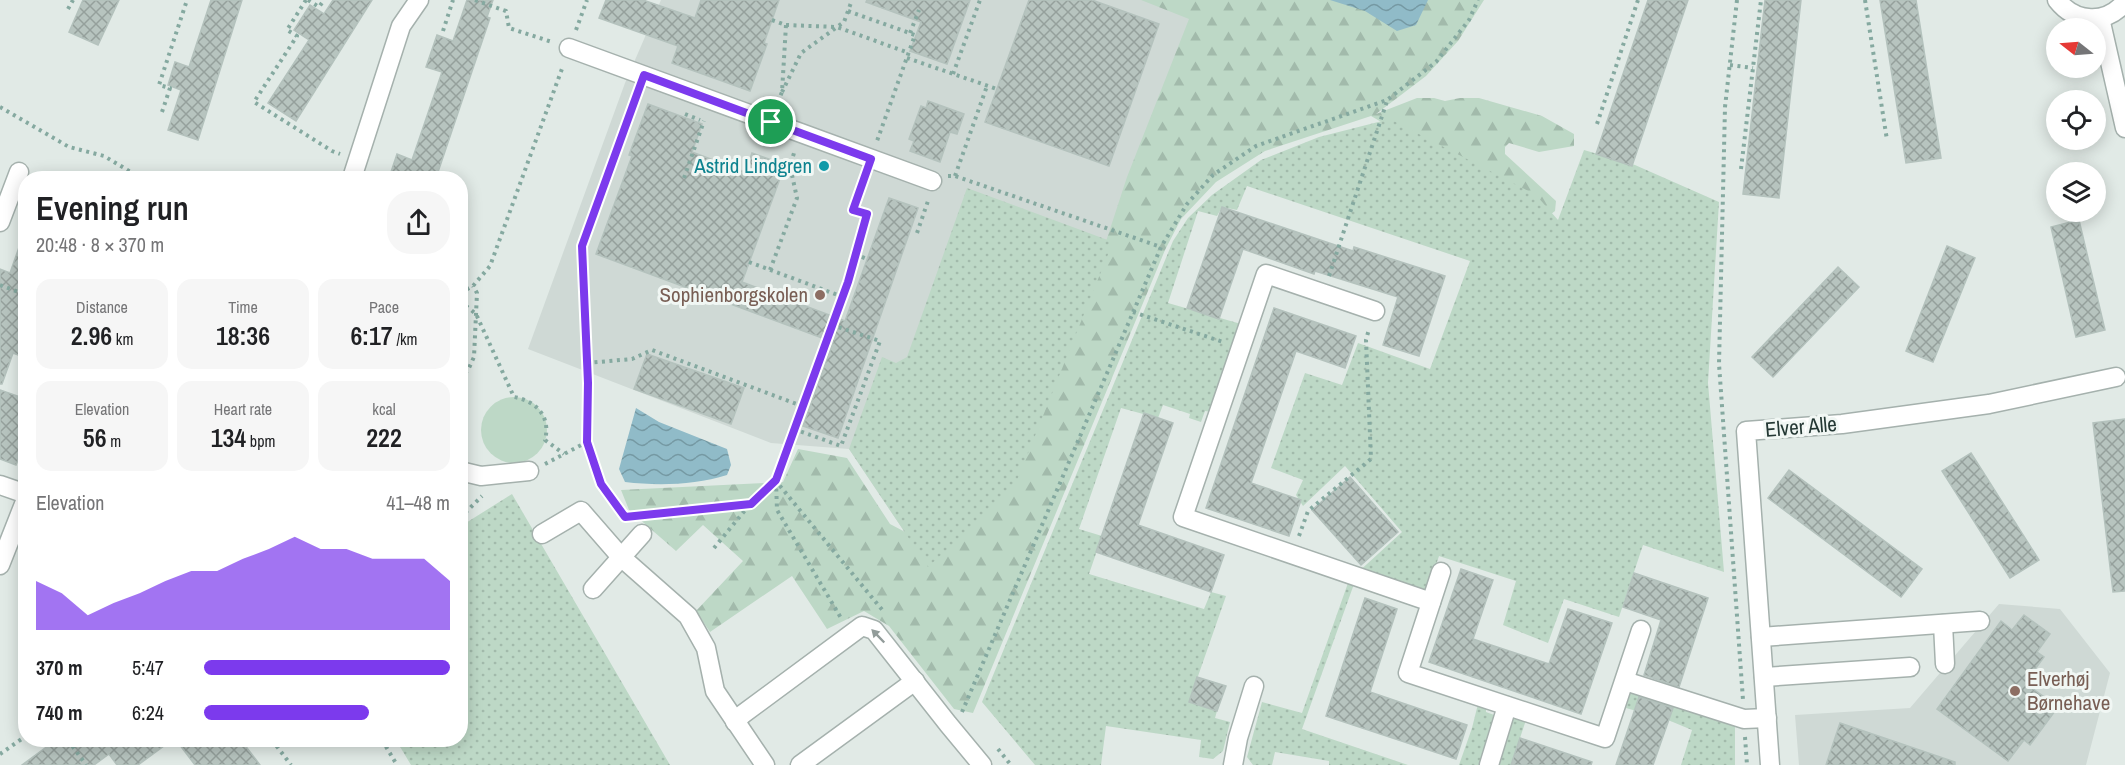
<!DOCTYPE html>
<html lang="en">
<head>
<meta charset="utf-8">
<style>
  body { margin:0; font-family:"Archivo Narrow",sans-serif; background:#f6f6f6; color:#202124; height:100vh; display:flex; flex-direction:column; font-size:22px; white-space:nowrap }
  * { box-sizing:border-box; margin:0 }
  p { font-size:20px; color:#757577 }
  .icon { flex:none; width:33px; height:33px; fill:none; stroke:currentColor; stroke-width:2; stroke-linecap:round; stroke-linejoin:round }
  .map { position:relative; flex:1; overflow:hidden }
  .drawer { position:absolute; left:18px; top:171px; width:450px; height:576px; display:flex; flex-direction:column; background:#fff; border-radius:24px; box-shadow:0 3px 15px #0003 }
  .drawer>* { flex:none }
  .needle { width:39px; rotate:287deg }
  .tools { position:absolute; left:2046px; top:18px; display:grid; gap:12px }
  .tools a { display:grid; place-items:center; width:60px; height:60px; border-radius:50%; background:#fff; box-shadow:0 3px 15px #0003; font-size:30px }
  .pin { position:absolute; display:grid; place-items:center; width:51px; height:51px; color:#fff; margin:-26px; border:3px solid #fff; border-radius:50%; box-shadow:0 2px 6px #0007 }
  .round { display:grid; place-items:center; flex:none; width:63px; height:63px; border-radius:24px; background:#f6f6f6 }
  .overview { display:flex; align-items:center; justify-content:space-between; height:102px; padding:0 18px }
  h1 { font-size:33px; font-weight:600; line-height:45px }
  .stats { display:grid; grid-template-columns:repeat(3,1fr); gap:9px; height:102px; padding:6px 18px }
  .stats div { display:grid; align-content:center; border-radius:15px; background:#f6f6f6; text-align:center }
  .stats b { font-size:26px; font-weight:600 }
  .stats small { font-size:16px; font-weight:400 }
  .stats p { font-size:16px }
  .chart { height:168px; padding:12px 18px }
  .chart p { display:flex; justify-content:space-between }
  .chart svg { width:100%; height:108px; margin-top:6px; fill:#7c3aed; opacity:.7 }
  ul { padding:0 18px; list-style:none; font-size:20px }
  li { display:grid; grid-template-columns:96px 72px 1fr; align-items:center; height:45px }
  li i { height:15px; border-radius:8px; background:#7c3aed }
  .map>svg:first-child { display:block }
  .built { fill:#cfd9d5 }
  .grass { fill:#bdd8c6 }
  .forest { fill:url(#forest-firs) }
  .park { fill:url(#park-dots) }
  .water { fill:url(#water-waves) }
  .building { fill:url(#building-cross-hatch); stroke:#b4c2bd; stroke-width:1.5 }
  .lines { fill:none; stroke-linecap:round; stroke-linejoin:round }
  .minor-casing { stroke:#a5b1ad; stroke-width:21 }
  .path { stroke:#85a9a0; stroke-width:4; stroke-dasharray:3 4.5; stroke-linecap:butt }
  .minor { stroke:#fff; stroke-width:18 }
  .oneway { fill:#929c9a }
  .route-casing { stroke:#fff; stroke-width:12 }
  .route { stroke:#7c3aed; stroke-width:8 }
  .culture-dot { fill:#0f9aa8; stroke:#f1f7f4; stroke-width:2 }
  .education-dot { fill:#8d6e63; stroke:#f1f7f4; stroke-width:2 }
  .labels { text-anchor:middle; stroke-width:6; stroke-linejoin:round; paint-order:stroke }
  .culture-label { font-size:21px; fill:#0d838f; stroke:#f1f7f4; text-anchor:end }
  .education-label { font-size:21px; fill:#785e54; stroke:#f1f7f4; text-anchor:end }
  .street-label { font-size:21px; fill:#243834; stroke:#f1f7f4 }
</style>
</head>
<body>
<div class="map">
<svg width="2125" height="765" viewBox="0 0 2125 765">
  <defs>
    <pattern id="forest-firs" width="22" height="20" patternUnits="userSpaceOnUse" patternTransform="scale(1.5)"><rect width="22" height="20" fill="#bdd8c6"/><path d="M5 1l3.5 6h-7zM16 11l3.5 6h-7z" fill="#a2baab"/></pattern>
    <pattern id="park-dots" width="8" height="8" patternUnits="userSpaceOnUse" patternTransform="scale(1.5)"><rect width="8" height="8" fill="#bdd8c6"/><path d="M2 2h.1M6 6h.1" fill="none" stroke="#a2baab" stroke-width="1.8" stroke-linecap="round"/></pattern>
    <pattern id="water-waves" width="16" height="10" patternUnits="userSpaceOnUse" patternTransform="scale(1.5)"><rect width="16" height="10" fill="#90bbc8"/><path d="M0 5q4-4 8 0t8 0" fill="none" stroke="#7599a3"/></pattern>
    <pattern id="building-cross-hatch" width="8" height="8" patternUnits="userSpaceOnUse" patternTransform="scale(1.5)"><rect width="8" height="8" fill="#b7c4bf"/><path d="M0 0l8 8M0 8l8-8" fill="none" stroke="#95a09c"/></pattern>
  </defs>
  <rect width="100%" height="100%" fill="#e1eae6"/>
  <g class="built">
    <path d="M 661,0 L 1162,0 L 1197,14 L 1113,242 L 928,567 L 849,449 L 771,443 L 528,349 L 625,83 Z"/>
    <path d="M 1999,604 L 2060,609 L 2110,673 L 2086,765 L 1799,765 L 1795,715 L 1910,708 Z"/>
  </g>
  <circle class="grass" cx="514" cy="430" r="33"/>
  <path class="forest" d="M 1141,0 L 1484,0 L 1458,41 L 1426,76 L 1376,114 L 1417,98 L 1434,98 L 1445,101 L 1460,98 L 1479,98 L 1542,116 L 1574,134 L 1574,146 L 1539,152 L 1509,143 L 1505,147 L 1505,154 L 1556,201 L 1555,211 L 1546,218 L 1371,116 L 1265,151 L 1216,182 L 1181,219 L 1165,250 L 973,713 L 954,709 L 889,626 L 864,611 L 827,629 L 792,576 L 710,632 L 696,611 L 743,561 L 703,525 L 676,551 L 629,510 L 621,490 L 783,482 L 798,449 L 847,458 L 890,524 L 928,544 L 1098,266 L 1127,177 L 1189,19 Z"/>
  <g class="park">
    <path d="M 1390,119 L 1536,195 L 1558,220 L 1584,150 L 1635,165 L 1719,202 L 1708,383 L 1724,572 L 1643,545 L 1619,617 L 1564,599 L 1548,643 L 1503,625 L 1516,581 L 1439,556 L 1427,592 L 1355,575 L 1402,532 L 1345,466 L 1303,506 L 1296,495 L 1303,480 L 1271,468 L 1305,373 L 1342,385 L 1358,343 L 1430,369 L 1470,261 L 1247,186 L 1237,210 L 1222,207 L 1217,216 L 1198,211 L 1168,303 L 1241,324 L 1211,412 L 1205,411 L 1201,422 L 1189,418 L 1190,414 L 1163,405 L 1158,418 L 1121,408 L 1079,529 L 1102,536 L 1089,574 L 1204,609 L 1211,592 L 1226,596 L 1189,702 L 1217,711 L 1215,718 L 1230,722 L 1223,751 L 1213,759 L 1199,757 L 1201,740 L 1106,726 L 1101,765 L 1035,765 L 982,702 L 1173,241 L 1188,218 L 1212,195 L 1261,160 L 1319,137 Z"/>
    <path d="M 967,188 L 1113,242 L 1014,488 L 928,567 L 849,449 L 882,357 L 896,363 L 907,357 Z"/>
    <path d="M 512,494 L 670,765 L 411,765 L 396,740 L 460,740 L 461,526 Z"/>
    <path d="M 1348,583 L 1354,584 L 1302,729 L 1408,765 L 1329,765 L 1329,761 L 1275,752 L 1272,765 L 1253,765 L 1247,757 L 1262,702 L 1302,713 Z"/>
    <path d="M 1632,688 L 1735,723 L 1735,765 L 1681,765 L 1692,730 L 1668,720 L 1626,708 Z"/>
    <path d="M 1478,704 L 1486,707 L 1486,712 L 1497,716 L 1482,765 L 1459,765 L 1472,728 Z"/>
    <path d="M 1511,714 L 1526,720 L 1511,765 L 1494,765 Z"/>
  </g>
  <g class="water">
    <path d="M 1330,0 L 1428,0 L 1416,25 L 1397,31 L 1365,11 Z"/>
    <path d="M 636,408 L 659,422 L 727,449 L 731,465 L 727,475 C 695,485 658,486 625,482 L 619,469 Z"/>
  </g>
  <g class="building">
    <path d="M 83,0 L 119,0 L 98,45 L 69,32 Z"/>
    <path d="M 211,0 L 242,0 L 198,140 L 168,130 L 181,90 L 168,85 L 175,62 L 189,67 Z"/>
    <path d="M 333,0 L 372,0 L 296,121 L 268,103 L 309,40 L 294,30 L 310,5 L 324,14 Z"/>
    <path d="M 467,0 L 493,0 L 487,17 L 490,18 L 436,178 L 389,178 L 397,154 L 412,160 L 442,72 L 426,67 L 437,35 L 453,41 Z"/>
    <path d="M 606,0 L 643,0 L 695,18 L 701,0 L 779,0 L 764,43 L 767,44 L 750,91 L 672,63 L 678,46 L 599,18 Z"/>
    <path d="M 867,0 L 970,0 L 947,64 L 910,51 L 921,22 L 866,2 Z"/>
    <path d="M 1029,0 L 1092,0 L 1159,24 L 1109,166 L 985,122 Z"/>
    <path d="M 1648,0 L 1688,0 L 1632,166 L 1596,154 Z"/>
    <path d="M 1765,0 L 1801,0 L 1779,198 L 1743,194 Z"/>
    <path d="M 1880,0 L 1916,0 L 1941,158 L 1906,163 Z"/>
    <path d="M 928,101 L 964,114 L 957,134 L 950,132 L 940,162 L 910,151 L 914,141 L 909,139 L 921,106 L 926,108 Z"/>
    <path d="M 648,104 L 702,124 L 692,152 L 745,172 L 752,153 L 785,165 L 742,282 L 845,321 L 889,198 L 918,208 L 838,438 L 803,426 L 833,342 L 596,254 L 632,156 L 629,155 Z"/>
    <path d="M 1222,207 L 1353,251 L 1354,247 L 1445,276 L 1419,356 L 1383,345 L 1398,297 L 1315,271 L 1314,274 L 1243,249 L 1219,319 L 1187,308 Z"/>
    <path d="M 2079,220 L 2105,330 L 2076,337 L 2051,227 Z"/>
    <path d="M 23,236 L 26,236 L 26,358 L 13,353 L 2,384 L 0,384 L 0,269 L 10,273 Z"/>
    <path d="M 1947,246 L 1975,258 L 1933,362 L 1906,351 Z"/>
    <path d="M 1838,267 L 1859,287 L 1773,377 L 1752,357 Z"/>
    <path d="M 1274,308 L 1356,336 L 1345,368 L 1296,351 L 1251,483 L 1301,500 L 1289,536 L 1206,508 Z"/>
    <path d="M 647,354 L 744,388 L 731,424 L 634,389 Z"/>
    <path d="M 0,390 L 26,399 L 26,439 L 16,465 L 0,459 Z"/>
    <path d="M 1144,413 L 1173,423 L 1138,525 L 1224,555 L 1211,592 L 1096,552 Z"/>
    <path d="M 2125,419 L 2125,591 L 2113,592 L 2093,423 Z"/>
    <path d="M 1971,453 L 2039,560 L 2010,578 L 1942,471 Z"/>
    <path d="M 1789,470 L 1922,569 L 1901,597 L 1768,498 Z"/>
    <path d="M 1350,477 L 1398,532 L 1361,565 L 1312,510 Z"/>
    <path d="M 1461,569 L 1493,580 L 1473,639 L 1549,664 L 1568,609 L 1612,623 L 1581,714 L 1429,662 Z"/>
    <path d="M 1634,573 L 1708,598 L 1679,687 L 1644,675 L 1661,620 L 1623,607 Z"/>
    <path d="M 1365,598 L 1397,609 L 1370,692 L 1467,725 L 1456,759 L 1326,716 Z"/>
    <path d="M 2024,615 L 2050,634 L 2037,652 L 2044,657 L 2025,683 L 2058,707 L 2030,745 L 2024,740 L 2008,761 L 1937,709 L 2001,621 L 2012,630 Z"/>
    <path d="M 1197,677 L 1226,686 L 1217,711 L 1189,702 Z"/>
    <path d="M 1639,697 L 1673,708 L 1653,765 L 1616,765 Z"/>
    <path d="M 1840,723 L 1955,762 L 1955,765 L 1826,765 Z"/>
    <path d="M 1520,738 L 1592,762 L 1591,765 L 1511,765 Z"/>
    <path d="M 56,740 L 172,740 L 138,765 L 117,765 L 109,754 L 94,765 L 22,765 Z"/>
    <path d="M 176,740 L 241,740 L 260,765 L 195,765 Z"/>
  </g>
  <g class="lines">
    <g class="minor-casing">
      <g id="minor">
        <path d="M 2057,0 C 2075,23 2106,25 2125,2"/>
        <path d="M 2100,18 L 2125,128"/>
        <path d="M 569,48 L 932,181"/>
        <path d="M 352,178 L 401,26 L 419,0"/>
        <path d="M 0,222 L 19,172"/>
        <path d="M 1375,311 L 1266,274 L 1183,517 L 1431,602"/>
        <path d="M 460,471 L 481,476 L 529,471"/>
        <path d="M 0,485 L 26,494"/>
        <path d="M 542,534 L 581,511 L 621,557 L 688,616 L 706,648 L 715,691 L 765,765"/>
        <path d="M 0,565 L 26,499"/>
        <path d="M 1441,572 L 1408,673 L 1605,738 L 1641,630"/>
        <path d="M 593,589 L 642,534"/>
        <path d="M 1943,624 L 1945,664"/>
        <path d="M 1761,637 L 1980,621"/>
        <path d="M 1764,677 L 1910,667"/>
        <path d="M 1625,681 L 1744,719 L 1767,718"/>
        <path d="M 735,722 L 743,714 L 862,626 L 874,630 L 948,724 L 982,765"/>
        <path d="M 800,765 L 915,681"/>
        <path d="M 1233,765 L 1238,738 L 1254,686"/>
        <path d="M 1489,765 L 1507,706"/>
        <path d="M 1770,765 L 1746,431 L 1842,424 L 1989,404 L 2116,377"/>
      </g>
    </g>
    <g class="path">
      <path d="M 306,0 L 287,30 L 297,36 L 254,102 L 332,151 L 340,154"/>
      <path d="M 308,0 L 319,7 L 324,0"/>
      <path d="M 475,0 L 506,11 L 509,28 L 552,42"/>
      <path d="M 1737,0 L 1725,107 L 1719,364 L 1743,700"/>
      <path d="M 1865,0 L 1887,140"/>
      <path d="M 68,9 L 73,0"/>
      <path d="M 848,11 L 915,35 L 877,141"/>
      <path d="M 772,20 L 786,25 L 782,92 L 777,104"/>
      <path d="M 786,25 L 837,27 L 909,53"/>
      <path d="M 576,30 L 587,0"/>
      <path d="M 443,31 L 453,0"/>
      <path d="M 910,33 L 919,10"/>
      <path d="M 907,58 L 997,89"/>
      <path d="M 1730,65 L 1753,68"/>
      <path d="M 953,74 L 980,0"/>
      <path d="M 782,92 L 801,53 L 844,22 L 852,0"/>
      <path d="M 0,107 L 69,147 L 104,156 L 141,178"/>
      <path d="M 162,112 L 170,88 L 159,85 L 187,0"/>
      <path d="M 685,114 L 700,120"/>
      <path d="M 1597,124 L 1638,0"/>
      <path d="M 1741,169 L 1761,0"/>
      <path d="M 948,176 L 955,176 L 1161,247"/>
      <path d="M 955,176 L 987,86"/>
      <path d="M 684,178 L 704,121"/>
      <path d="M 917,233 L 929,198"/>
      <path d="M 855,254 L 867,259"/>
      <path d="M 749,262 L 843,297"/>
      <path d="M 770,270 L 797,198 L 790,166 L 794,153"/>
      <path d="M 1329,276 L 1387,101"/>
      <path d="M 0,285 L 24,294 L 26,299"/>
      <path d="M 460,293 L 473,286 L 490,266 L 563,66"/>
      <path d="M 460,301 L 476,314 L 514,397 C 536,401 551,416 545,440 L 564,454"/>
      <path d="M 1133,312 L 1223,342"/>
      <path d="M 587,363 L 632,359 L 652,350 L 802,406"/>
      <path d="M 460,379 L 468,370 L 474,357 L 477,293 L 473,286"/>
      <path d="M 806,397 L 813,399"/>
      <path d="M 794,429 L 841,446 L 880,341 L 832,325"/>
      <path d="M 545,464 L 587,442"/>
      <path d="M 775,480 L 884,612"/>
      <path d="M 776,481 L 777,510 L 841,618"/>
      <path d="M 651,515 L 750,504"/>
      <path d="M 460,518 L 482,496"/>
      <path d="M 629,521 L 601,484 L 587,442 L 588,383 L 582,246 L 637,94"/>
      <path d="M 1299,536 L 1308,511 L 1371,459 L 1366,340 L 1369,329"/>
      <path d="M 714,548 L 751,503 L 775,480 L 848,282 L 867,214 L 853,210 L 865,177"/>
      <path d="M 962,712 L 1161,247 L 1187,204 L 1213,175 L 1256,146 L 1387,100 L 1436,62 L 1469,20 L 1478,0"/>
      <path d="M 1745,737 L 1747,765"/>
      <path d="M 68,740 L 86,765"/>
      <path d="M 272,740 L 291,765"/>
      <path d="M 382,740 L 397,765"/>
      <path d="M 998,749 L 1011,765"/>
      <path d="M 0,754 L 26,736"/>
    </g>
    <use href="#minor" class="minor"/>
  </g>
  <defs><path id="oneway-solid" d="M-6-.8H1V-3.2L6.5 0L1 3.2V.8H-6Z" transform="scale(1.5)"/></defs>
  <use class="oneway" href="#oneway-solid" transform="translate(878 636) rotate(-134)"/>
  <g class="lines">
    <g class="route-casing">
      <path id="route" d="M 644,75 L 871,159 L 853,210 L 867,214 L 848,282 L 776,480 L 751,504 L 625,517 L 601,484 L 587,442 L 588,383 L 582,246 Z"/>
    </g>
    <use href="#route" class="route"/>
  </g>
  <circle class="culture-dot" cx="824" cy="166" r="6"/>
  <g class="education-dot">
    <circle cx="820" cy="295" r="6"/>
    <circle cx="2015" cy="691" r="6"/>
  </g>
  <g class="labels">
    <g class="culture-label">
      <text x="812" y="173">Astrid Lindgren</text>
    </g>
    <g class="education-label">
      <text x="808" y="302">Sophienborgskolen</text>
      <text x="2027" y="686" text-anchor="start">Elverhøj<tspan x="2027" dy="24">Børnehave</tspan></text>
    </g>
    <g class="street-label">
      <text transform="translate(1801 427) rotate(-5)" y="7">Elver Alle</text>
    </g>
  </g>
</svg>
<div class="tools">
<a><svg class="needle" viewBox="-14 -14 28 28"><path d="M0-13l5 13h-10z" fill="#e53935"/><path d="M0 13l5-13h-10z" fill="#757577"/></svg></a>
<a><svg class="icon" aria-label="locate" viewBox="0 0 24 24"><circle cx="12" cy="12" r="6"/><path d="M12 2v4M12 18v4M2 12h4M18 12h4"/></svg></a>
<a><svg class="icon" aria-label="layers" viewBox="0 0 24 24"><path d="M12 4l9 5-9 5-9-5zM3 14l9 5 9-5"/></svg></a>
</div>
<div class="pin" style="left:771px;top:122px;background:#1e9e55"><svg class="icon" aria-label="arrive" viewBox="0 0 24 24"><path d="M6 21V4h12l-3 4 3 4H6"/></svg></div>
<section class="drawer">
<div class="overview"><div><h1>Evening run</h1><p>20:48 · 8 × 370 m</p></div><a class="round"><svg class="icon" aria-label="share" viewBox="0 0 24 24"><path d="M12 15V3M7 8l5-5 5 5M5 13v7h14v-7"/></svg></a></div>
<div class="stats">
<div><p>Distance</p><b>2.96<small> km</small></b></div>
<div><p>Time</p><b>18:36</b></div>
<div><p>Pace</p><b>6:17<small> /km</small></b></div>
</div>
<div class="stats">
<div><p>Elevation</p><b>56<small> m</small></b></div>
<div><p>Heart rate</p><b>134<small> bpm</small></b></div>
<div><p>kcal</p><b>222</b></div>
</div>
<div class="chart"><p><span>Elevation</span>41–48 m</p>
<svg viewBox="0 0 160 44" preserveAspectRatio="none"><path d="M0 44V24L10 29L20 38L30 33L40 29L50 24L60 20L70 20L80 15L90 11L100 6L110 11L120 11L130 15L140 15L150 15L160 24V44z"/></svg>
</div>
<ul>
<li><b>370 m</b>5:47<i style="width:100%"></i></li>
<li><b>740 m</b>6:24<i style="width:67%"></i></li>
</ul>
</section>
</div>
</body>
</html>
